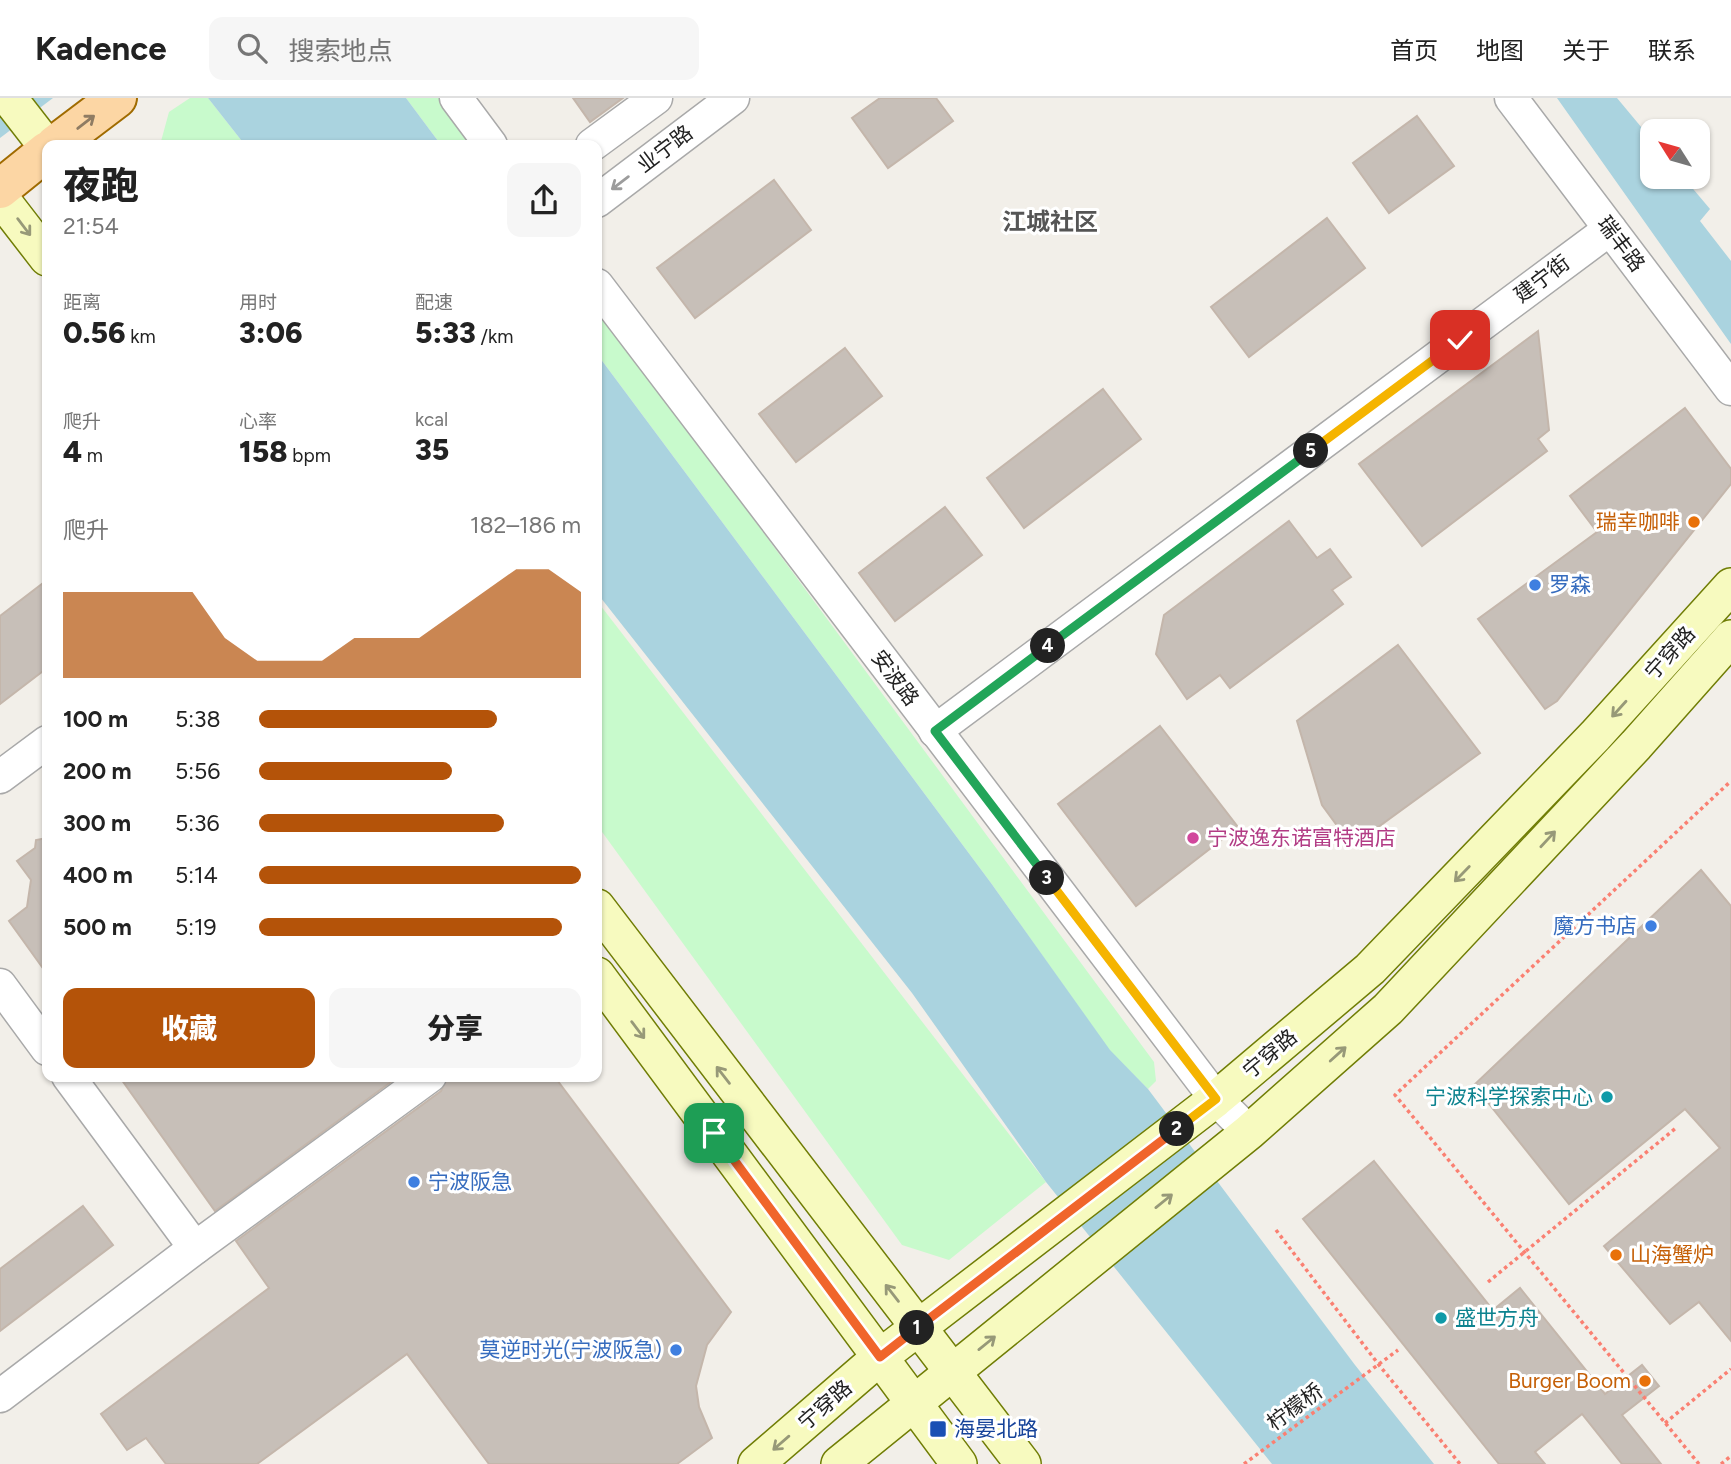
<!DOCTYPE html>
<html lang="zh">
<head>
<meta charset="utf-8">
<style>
  body { margin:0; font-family:Figtree,"Noto Sans SC",sans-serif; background:#f6f6f6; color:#222; height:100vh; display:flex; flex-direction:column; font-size:26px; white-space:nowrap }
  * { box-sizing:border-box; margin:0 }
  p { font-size:23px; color:#767676 }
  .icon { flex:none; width:38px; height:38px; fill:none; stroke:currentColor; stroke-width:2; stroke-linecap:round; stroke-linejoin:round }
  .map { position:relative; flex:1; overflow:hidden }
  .drawer { position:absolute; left:42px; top:42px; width:560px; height:942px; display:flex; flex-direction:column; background:#fff; border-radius:14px; box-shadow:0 2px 5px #0004 }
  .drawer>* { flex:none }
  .needle { width:46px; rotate:307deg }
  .tools { position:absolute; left:1640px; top:21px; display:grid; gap:14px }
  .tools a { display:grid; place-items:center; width:70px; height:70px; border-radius:14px; background:#fff; box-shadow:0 2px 5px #0004; font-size:35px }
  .pin { position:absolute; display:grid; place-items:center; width:60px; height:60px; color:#fff; margin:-30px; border-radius:14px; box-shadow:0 4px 10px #0006 }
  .km { position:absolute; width:35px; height:35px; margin:-18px; border-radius:50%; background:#222; color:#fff; font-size:19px; line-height:35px; text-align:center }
  .round { display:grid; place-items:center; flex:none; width:74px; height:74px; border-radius:14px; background:#f6f6f6 }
  .summary { display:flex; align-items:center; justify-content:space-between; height:119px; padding:0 21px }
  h1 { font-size:38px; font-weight:800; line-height:52px }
  .figures { display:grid; grid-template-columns:repeat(3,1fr); gap:10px; height:119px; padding:7px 21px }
  .figures div { display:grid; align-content:center }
  .figures b { font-size:30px; font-weight:800 }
  .figures small { font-size:19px; font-weight:400 }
  .figures p { font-size:19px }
  .chart { height:196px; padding:14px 21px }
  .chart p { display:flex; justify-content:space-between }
  .chart svg { width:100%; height:126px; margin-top:7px; fill:#b45309; opacity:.7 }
  .action { display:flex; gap:14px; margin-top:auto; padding:14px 21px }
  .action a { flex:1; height:80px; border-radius:14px; background:#b45309; color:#fff; font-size:28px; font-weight:800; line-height:80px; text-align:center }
  .action a+a { background:#f6f6f6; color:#222 }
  ul { padding:0 21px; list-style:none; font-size:23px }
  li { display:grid; grid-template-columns:112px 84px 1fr; align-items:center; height:52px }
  li i { height:18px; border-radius:9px; background:#b45309 }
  header { display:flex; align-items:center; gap:42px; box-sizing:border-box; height:98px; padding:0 35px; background:#fff; border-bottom:2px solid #e0e0e0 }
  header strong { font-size:33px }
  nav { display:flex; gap:38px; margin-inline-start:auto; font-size:24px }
  .search { width:490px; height:63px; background:#f6f6f6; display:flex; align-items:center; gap:18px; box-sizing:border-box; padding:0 24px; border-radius:14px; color:#767676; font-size:26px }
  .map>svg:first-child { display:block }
  .park { fill:#c8facc }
  .water { fill:#aad3df }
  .building { fill:#c7bfb8; stroke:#c4b6ab; stroke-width:2 }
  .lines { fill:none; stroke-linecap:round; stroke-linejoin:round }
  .tertiary-casing { stroke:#a9a9a9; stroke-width:35 }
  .secondary-casing { stroke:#707d05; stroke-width:38 }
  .primary-casing { stroke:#a06b00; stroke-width:42 }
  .path { stroke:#fa8072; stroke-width:3.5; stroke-dasharray:3.5 3.5; stroke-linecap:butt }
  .tertiary { stroke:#fff; stroke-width:32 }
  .secondary { stroke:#f7fabf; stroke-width:35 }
  .primary { stroke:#fcd6a4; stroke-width:38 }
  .oneway { stroke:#8f7c63 }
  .oneway2 { stroke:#9c9c9c }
  .oneway3 { stroke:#979978 }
  .split-1-casing { stroke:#fff; stroke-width:14 }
  .split-2-casing { stroke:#fff; stroke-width:14 }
  .split-3-casing { stroke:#fff; stroke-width:14 }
  .split-4-casing { stroke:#fff; stroke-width:14 }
  .split-5-casing { stroke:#fff; stroke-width:14 }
  .split-6-casing { stroke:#fff; stroke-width:14 }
  .split-1 { stroke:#f0652b; stroke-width:9 }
  .split-2 { stroke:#f0652b; stroke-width:9 }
  .split-3 { stroke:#f5b400; stroke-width:9 }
  .split-4 { stroke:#22a559; stroke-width:9 }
  .split-5 { stroke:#22a559; stroke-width:9 }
  .split-6 { stroke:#f5b400; stroke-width:9 }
  .food-dot { fill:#e8710a; stroke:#fff; stroke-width:2.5 }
  .shop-dot { fill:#3f7fe0; stroke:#fff; stroke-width:2.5 }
  .hotel-dot { fill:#d1479c; stroke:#fff; stroke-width:2.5 }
  .culture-dot { fill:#0f9aa8; stroke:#fff; stroke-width:2.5 }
  .transit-dot { fill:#1a4fb4; stroke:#fff; stroke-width:2.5 }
  .labels { text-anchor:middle; stroke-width:6; stroke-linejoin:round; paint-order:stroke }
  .street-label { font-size:21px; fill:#222; stroke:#fff }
  .food-label { font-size:21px; fill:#c56008; stroke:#fff; text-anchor:end }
  .shop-label { font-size:21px; fill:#366cbe; stroke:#fff; text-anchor:start }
  .hotel-label { font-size:21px; fill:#b23c85; stroke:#fff; text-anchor:start }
  .culture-label { font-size:21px; fill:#0d838f; stroke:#fff; text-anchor:end }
  .transit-label { font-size:21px; fill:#164399; stroke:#fff; text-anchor:start }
  .quarter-label { font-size:24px; font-weight:bold; fill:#555; stroke:#fff }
</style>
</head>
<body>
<header>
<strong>Kadence</strong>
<div class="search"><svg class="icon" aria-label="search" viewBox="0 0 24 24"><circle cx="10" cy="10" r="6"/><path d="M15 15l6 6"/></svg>搜索地点</div>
<nav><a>首页</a><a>地图</a><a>关于</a><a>联系</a></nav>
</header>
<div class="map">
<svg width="1731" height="1366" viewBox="0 0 1731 1366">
  <rect width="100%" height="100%" fill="#f2efe9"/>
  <g class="park">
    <path d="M 190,0 L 208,0 L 245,47 L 160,47 L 169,14 Z"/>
    <path d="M 406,0 L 440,0 L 475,47 L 441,47 Z"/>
    <path d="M 597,209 L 1154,964 L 1156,983 L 1148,991 L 1110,953 L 991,785 L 597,256 Z"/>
    <path d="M 597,503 L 1046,1084 L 949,1162 L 902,1147 L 597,727 Z"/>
  </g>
  <g class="water">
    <path d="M 0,0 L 53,0 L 0,40 Z"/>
    <path d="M 208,0 L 406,0 L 441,47 L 245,47 Z"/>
    <path d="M 1557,0 L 1617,0 L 1652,42 L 1652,79 L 1683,79 L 1710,111 L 1700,123 L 1731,163 L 1731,246 Z"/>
    <path d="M 597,256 L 991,785 L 1110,952 L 1148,991 L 1355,1267 L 1434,1366 L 1272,1366 L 1046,1084 L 912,895 L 597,495 Z"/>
  </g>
  <g class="building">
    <path d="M 573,0 L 623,0 L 590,24 Z"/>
    <path d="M 880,0 L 936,0 L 953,23 L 888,70 L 852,20 Z"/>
    <path d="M 1417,18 L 1454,68 L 1389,115 L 1353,65 Z"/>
    <path d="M 774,82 L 811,132 L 695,220 L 657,170 Z"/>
    <path d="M 1327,120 L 1365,170 L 1249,259 L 1211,209 Z"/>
    <path d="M 1538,233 L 1549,332 L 1538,341 L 1547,353 L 1422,448 L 1359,366 Z"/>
    <path d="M 845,250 L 882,298 L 796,364 L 759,316 Z"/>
    <path d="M 1103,291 L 1141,341 L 1024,430 L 987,380 Z"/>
    <path d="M 1685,310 L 1731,371 L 1731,386 L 1557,603 L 1545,611 L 1478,521 L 1597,434 L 1570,398 Z"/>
    <path d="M 945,409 L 982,457 L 895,523 L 859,475 Z"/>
    <path d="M 1289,423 L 1317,460 L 1330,451 L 1351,479 L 1332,492 L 1343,506 L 1230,590 L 1220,577 L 1187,601 L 1156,556 L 1164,517 Z"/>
    <path d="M 47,482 L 47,570 L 0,606 L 0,518 Z"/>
    <path d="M 1398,547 L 1480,655 L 1352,748 L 1322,707 L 1297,623 Z"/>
    <path d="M 1160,628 L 1238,729 L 1136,808 L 1058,706 Z"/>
    <path d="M 47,740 L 47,876 L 9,823 L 27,809 L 31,782 L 17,763 L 35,750 L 36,742 Z"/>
    <path d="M 1701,772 L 1731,808 L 1731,1243 L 1699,1204 L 1670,1226 L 1604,1148 L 1720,1050 L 1685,1011 L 1569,1106 L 1474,987 Z"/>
    <path d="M 119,978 L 399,978 L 215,1113 Z"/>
    <path d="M 448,978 L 554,978 L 731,1214 L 707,1247 L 696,1288 L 699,1309 L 712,1340 L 677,1366 L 489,1366 L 407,1256 L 257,1366 L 166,1366 L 146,1340 L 127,1352 L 101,1316 L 269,1190 L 236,1143 L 441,993 Z"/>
    <path d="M 1374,1063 L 1493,1212 L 1520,1190 L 1605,1296 L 1642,1267 L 1659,1288 L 1622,1317 L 1661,1366 L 1622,1366 L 1582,1316 L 1535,1354 L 1545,1366 L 1499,1366 L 1303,1121 Z"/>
    <path d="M 83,1108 L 113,1147 L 0,1233 L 0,1171 Z"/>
  </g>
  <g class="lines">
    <g class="tertiary-casing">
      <g id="tertiary">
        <path d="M 456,0 L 491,47"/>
        <path d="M 1511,0 L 1731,291"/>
        <path d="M 592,47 L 656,0"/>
        <path d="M 597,103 L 733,0"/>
        <path d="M 597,187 L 1216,1001 L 1249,1034"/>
        <path d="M 935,633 L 1610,131"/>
        <path d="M 0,679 L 47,644"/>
        <path d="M 0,887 L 47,951"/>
        <path d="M 68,978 L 195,1150"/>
        <path d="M 0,1298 L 195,1150 L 430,978"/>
      </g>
    </g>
    <g class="secondary-casing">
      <g id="secondary">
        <path d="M 9,0 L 47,49"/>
        <path d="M 0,99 L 47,160"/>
        <path d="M 597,809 L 1023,1366"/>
        <path d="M 597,877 L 959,1366"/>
        <path d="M 756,1366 L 880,1259 L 1216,1001 L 1370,871 L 1595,638 L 1731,488"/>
        <path d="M 839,1366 L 1249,1034 L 1388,911 L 1636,647 L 1731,540"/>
      </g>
    </g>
    <g class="primary-casing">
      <g id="primary">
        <path d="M 55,47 L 117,0"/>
        <path d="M 0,91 L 47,53"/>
      </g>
    </g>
    <g class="path">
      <path d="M 1276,1132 L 1379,1267 L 1460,1366"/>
      <path d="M 1488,1184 L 1676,1030"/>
      <path d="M 1665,1325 L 1731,1271"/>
      <path d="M 1244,1366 L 1398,1252"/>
      <path d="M 1699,1366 L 1395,997 L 1731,683"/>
      <path d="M 1721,1366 L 1731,1358"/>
    </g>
    <use href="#tertiary" class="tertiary"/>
    <use href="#secondary" class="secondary"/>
    <use href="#primary" class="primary"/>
  </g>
  <defs><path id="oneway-shaft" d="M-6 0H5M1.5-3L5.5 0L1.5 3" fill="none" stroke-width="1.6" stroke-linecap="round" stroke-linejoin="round" transform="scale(1.75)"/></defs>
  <use class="oneway" href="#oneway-shaft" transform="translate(86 24) rotate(-38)"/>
  <use class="oneway2" href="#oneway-shaft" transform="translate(620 85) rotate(143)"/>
  <g class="oneway3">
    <use href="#oneway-shaft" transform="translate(24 129) rotate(53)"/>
    <use href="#oneway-shaft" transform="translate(1619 611) rotate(132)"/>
    <use href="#oneway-shaft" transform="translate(1548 741) rotate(-47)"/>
    <use href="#oneway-shaft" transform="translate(1462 776) rotate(134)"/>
    <use href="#oneway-shaft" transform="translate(638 932) rotate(53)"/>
    <use href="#oneway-shaft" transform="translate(1338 956) rotate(-42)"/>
    <use href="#oneway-shaft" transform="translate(723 977) rotate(-128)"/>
    <use href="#oneway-shaft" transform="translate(1164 1103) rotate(-39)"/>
    <use href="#oneway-shaft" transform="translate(892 1195) rotate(-128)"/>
    <use href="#oneway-shaft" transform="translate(987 1245) rotate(-39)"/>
    <use href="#oneway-shaft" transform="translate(781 1345) rotate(139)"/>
  </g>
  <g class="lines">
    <g class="split-1-casing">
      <path id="split-1" d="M 714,1035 L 880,1259 L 917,1230"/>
    </g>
    <g class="split-2-casing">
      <path id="split-2" d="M 917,1230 L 1177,1031"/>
    </g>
    <g class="split-3-casing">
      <path id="split-3" d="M 1047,780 L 1216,1001 L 1177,1031"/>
    </g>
    <g class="split-4-casing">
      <path id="split-4" d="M 1047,780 L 935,633 L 1048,548"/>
    </g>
    <g class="split-5-casing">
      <path id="split-5" d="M 1048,548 L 1311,353"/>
    </g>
    <g class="split-6-casing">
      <path id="split-6" d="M 1311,353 L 1460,242"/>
    </g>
    <use href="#split-1" class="split-1"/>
    <use href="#split-2" class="split-2"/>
    <use href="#split-3" class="split-3"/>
    <use href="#split-4" class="split-4"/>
    <use href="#split-5" class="split-5"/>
    <use href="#split-6" class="split-6"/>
  </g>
  <g class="food-dot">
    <circle cx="1694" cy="424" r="7"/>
    <circle cx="1616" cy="1157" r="7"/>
    <circle cx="1645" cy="1283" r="7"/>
  </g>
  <g class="shop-dot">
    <circle cx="1535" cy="487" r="7"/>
    <circle cx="1651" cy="828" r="7"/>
    <circle cx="414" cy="1084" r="7"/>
    <circle cx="676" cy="1252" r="7"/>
  </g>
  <circle class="hotel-dot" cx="1193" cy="740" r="7"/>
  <g class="culture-dot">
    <circle cx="1607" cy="999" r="7"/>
    <circle cx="1441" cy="1220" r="7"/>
  </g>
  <rect class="transit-dot" x="929" y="1322" width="18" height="18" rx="3.5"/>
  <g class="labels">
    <g class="street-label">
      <text transform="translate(665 51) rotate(-37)" y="7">业宁路</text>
      <text transform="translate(1621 146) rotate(53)" y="7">瑞丰路</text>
      <text transform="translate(1542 181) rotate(-37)" y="7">建宁街</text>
      <text transform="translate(1670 555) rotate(-48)" y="7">宁穿路</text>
      <text transform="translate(895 580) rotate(53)" y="7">安波路</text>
      <text transform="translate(1270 956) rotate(-40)" y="7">宁穿路</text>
      <text transform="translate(825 1307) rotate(-41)" y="7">宁穿路</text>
      <text transform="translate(1295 1309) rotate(-36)" y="7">柠檬桥</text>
    </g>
    <g class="food-label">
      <text x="1680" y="431">瑞幸咖啡</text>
      <text x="1630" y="1164" text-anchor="start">山海蟹炉</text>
      <text x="1631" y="1290">Burger Boom</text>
    </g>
    <g class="shop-label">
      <text x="1549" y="494">罗森</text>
      <text x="1637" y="835" text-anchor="end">魔方书店</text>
      <text x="428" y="1091">宁波阪急</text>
      <text x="662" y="1259" text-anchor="end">莫逆时光(宁波阪急)</text>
    </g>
    <g class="hotel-label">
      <text x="1207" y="747">宁波逸东诺富特酒店</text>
    </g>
    <g class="culture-label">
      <text x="1593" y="1006">宁波科学探索中心</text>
      <text x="1455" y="1227" text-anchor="start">盛世方舟</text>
    </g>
    <g class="transit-label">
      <text x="954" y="1338">海晏北路</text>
    </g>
    <g class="quarter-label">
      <text x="1050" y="132">江城社区</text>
    </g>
  </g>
</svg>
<div class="tools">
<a><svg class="needle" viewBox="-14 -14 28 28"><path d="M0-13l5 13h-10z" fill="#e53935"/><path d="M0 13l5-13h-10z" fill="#767676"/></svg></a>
</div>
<div class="pin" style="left:714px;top:1035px;background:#1e9e55"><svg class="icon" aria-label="arrive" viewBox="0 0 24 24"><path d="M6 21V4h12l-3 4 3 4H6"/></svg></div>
<div class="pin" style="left:1460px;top:242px;background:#d93025"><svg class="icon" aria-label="check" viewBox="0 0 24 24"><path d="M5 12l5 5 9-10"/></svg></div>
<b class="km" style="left:917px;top:1230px">1</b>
<b class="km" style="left:1177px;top:1031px">2</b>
<b class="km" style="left:1047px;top:780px">3</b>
<b class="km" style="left:1048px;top:548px">4</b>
<b class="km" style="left:1311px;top:353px">5</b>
<section class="drawer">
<div class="summary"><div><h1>夜跑</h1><p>21:54</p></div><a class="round"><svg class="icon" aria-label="share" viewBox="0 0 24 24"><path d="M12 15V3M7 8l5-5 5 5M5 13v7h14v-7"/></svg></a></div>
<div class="figures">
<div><p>距离</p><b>0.56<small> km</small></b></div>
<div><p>用时</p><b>3:06</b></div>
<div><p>配速</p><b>5:33<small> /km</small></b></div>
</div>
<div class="figures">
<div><p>爬升</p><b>4<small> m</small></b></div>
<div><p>心率</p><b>158<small> bpm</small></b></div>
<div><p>kcal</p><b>35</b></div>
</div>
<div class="chart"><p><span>爬升</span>182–186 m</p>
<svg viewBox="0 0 160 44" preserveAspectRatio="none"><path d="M0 44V14L10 14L20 14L30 14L40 14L50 30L60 38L70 38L80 38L90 30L100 30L110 30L120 22L130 14L140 6L150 6L160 14V44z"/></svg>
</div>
<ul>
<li><b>100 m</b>5:38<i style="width:74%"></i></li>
<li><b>200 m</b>5:56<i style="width:60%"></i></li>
<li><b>300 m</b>5:36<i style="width:76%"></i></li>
<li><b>400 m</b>5:14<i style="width:100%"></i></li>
<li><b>500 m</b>5:19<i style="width:94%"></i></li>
</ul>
<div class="action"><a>收藏</a><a>分享</a></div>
</section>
</div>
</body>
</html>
